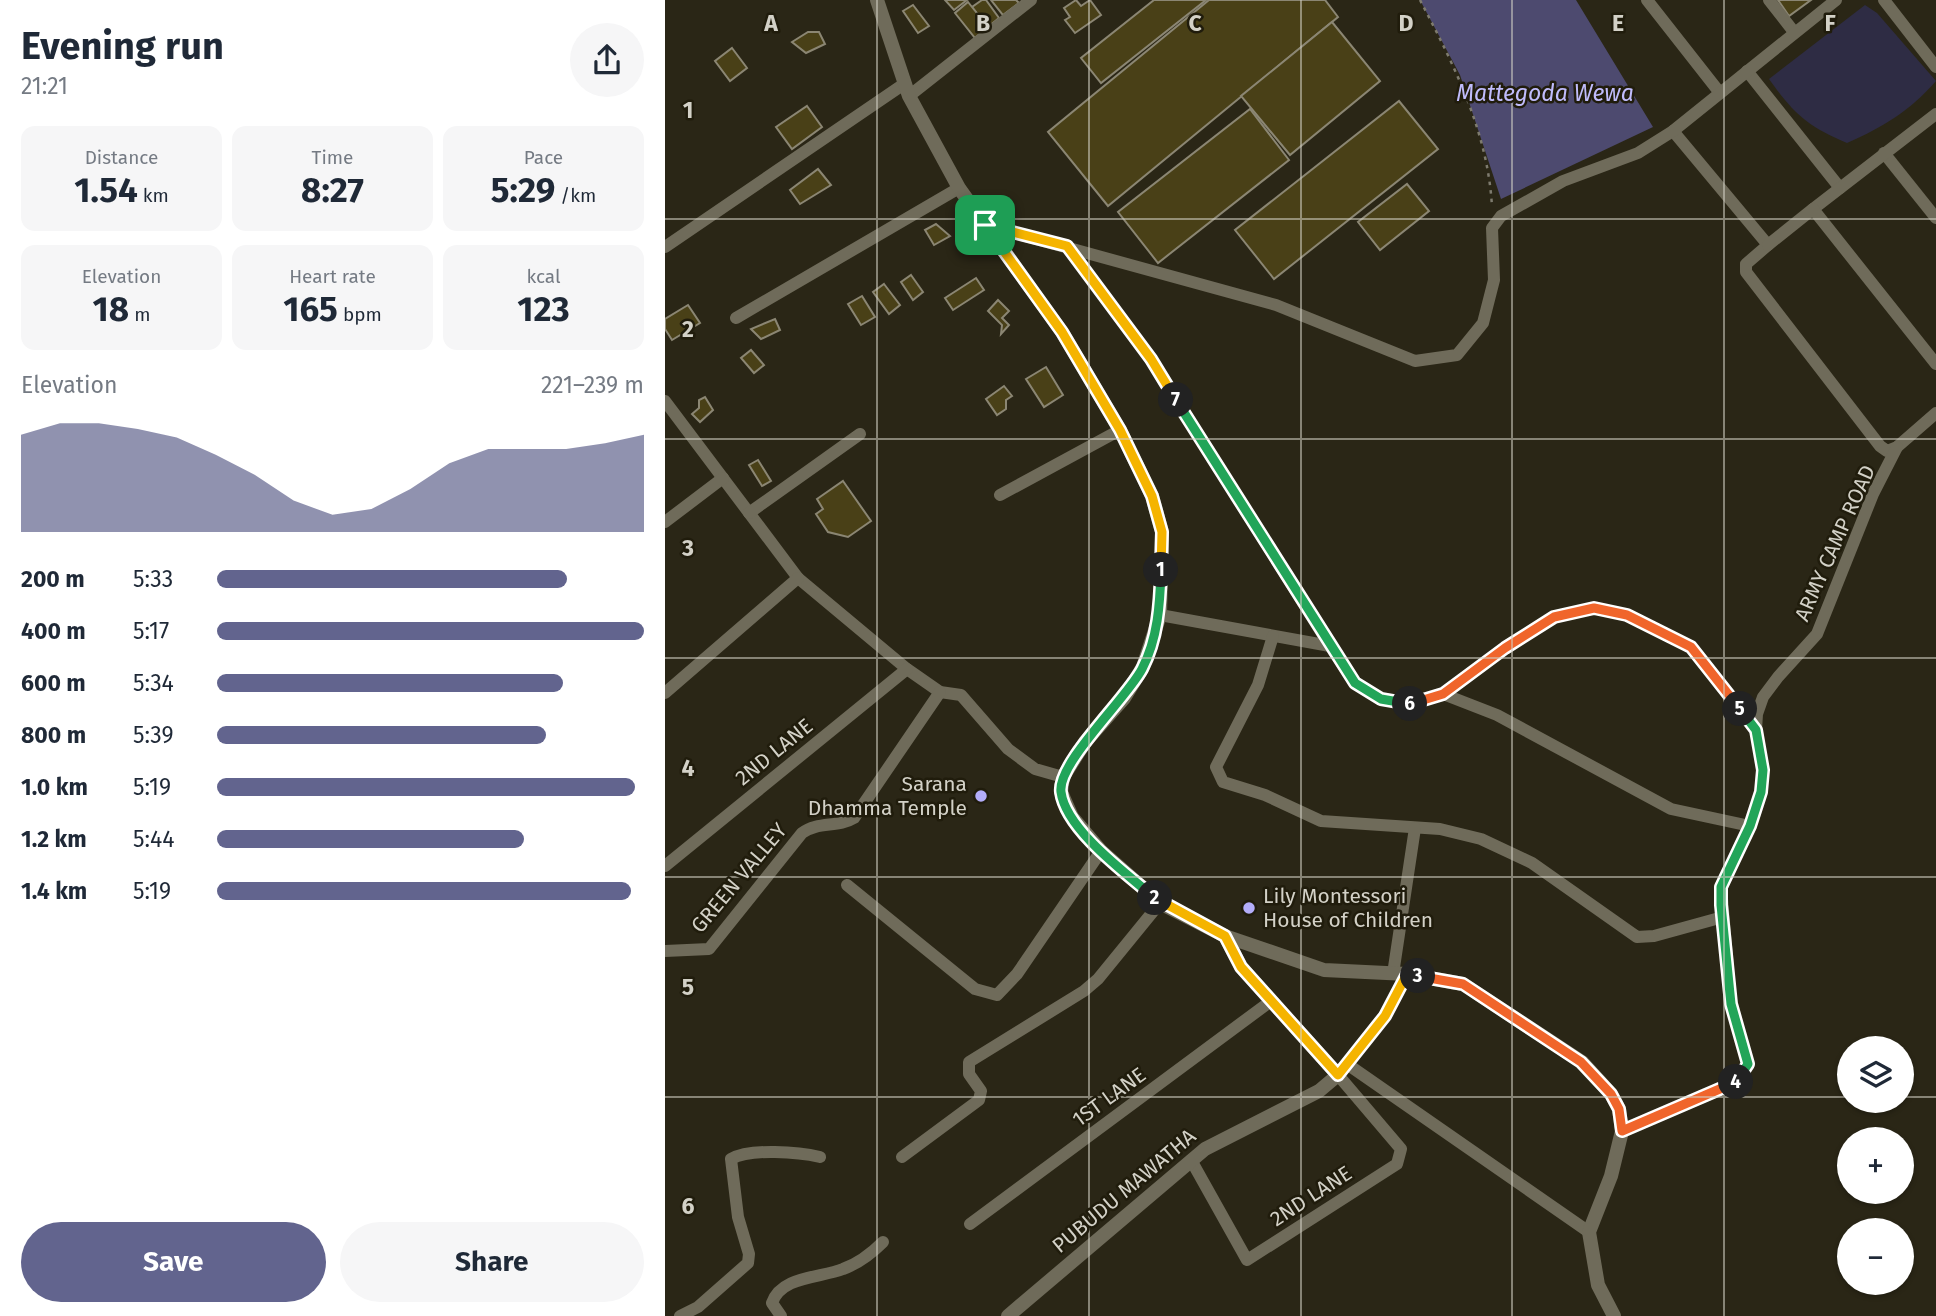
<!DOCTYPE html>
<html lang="en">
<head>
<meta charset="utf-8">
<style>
  body { margin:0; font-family:"Fira Sans",sans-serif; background:#f6f6f7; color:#1f2937; height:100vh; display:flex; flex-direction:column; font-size:26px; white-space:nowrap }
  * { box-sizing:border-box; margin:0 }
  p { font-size:23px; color:#747a83 }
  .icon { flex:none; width:38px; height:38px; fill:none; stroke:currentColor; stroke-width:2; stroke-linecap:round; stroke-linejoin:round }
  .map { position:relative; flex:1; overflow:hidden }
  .sheet { display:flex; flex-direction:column; background:#fff; width:665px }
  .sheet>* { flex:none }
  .controls { position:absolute; left:1172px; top:1036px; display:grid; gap:14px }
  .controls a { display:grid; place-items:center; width:77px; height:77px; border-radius:50%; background:#fff; box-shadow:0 2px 5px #0004; font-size:35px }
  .pin { position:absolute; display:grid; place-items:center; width:60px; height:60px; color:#fff; margin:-30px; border-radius:14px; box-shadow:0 4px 10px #0006 }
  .km { position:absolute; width:35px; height:35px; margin:-18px; border-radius:50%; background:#222; color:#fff; font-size:19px; line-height:35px; text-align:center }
  .round { display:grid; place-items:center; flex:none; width:74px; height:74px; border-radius:37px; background:#f6f6f7 }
  .headline { display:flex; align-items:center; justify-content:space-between; height:119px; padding:0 21px }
  h1 { font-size:38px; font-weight:700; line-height:52px }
  .figures { display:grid; grid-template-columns:repeat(3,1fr); gap:10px; height:119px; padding:7px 21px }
  .figures div { display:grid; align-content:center; border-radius:14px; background:#f6f6f7; text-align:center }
  .figures b { font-size:35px; font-weight:700 }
  .figures small { font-size:19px; font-weight:400 }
  .figures p { font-size:19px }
  .chart { height:196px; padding:14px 21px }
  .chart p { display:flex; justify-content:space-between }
  .chart svg { width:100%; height:126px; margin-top:7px; fill:#62648e; opacity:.7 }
  .primary-button { display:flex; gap:14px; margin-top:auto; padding:14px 21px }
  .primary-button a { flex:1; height:80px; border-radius:42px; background:#62648e; color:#fff; font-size:28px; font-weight:700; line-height:80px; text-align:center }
  .primary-button a+a { background:#f6f6f7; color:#1f2937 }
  ul { padding:0 21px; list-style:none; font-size:23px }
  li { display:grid; grid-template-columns:112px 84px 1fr; align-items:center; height:52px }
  li i { height:18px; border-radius:9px; background:#62648e }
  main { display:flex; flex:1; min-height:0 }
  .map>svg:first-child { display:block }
  .green { fill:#2e2c44 }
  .water { fill:#4d4a6f }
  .building { fill:#494017; stroke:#8b8673; stroke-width:2 }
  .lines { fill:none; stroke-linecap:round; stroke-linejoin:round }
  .path { stroke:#7e7b6e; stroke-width:2.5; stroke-dasharray:3.5 5; stroke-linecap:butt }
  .minor { stroke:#6f6b5a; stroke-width:12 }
  .tertiary { stroke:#6f6b5a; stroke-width:14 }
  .split-1-casing { stroke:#fff; stroke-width:14 }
  .split-2-casing { stroke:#fff; stroke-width:14 }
  .split-3-casing { stroke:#fff; stroke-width:14 }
  .split-4-casing { stroke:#fff; stroke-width:14 }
  .split-5-casing { stroke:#fff; stroke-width:14 }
  .split-6-casing { stroke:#fff; stroke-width:14 }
  .split-7-casing { stroke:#fff; stroke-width:14 }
  .split-8-casing { stroke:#fff; stroke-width:14 }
  .split-1 { stroke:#f5b400; stroke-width:9 }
  .split-2 { stroke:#22a559; stroke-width:9 }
  .split-3 { stroke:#f5b400; stroke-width:9 }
  .split-4 { stroke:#f0652b; stroke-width:9 }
  .split-5 { stroke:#22a559; stroke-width:9 }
  .split-6 { stroke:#f0652b; stroke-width:9 }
  .split-7 { stroke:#22a559; stroke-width:9 }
  .split-8 { stroke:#f5b400; stroke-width:9 }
  .grid { fill:none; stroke:#d3d1c7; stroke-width:2; stroke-opacity:0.55 }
  .poi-dot { fill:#b3adf9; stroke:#201c0c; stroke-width:2.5 }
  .labels { text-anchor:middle; stroke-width:5; stroke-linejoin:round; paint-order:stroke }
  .street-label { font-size:21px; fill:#d3d1c7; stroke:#201c0c }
  .poi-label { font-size:21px; fill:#d3d1c7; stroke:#201c0c; text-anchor:end }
  .water-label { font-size:23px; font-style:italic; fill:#c0bcfc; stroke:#201c0c }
  .grid-label { font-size:23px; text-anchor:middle; font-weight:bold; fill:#d3d1c7; stroke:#201c0c; stroke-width:5; stroke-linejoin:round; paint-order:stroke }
</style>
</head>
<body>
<main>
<section class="sheet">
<div class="headline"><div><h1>Evening run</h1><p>21:21</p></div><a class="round"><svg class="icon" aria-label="share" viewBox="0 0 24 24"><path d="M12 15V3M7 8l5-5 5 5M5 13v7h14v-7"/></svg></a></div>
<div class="figures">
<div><p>Distance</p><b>1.54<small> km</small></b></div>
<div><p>Time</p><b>8:27</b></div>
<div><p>Pace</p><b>5:29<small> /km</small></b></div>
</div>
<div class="figures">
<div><p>Elevation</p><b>18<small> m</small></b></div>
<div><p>Heart rate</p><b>165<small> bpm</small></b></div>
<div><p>kcal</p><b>123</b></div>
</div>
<div class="chart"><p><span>Elevation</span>221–239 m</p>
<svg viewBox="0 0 160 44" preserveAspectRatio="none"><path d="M0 44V10L10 6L20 6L30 8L40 11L50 17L60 24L70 33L80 38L90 36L100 29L110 20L120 15L130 15L140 15L150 13L160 10V44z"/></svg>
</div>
<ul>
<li><b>200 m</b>5:33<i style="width:82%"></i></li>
<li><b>400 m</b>5:17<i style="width:100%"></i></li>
<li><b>600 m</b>5:34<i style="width:81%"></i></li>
<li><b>800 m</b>5:39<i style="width:77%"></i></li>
<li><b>1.0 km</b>5:19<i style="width:98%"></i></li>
<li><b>1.2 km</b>5:44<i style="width:72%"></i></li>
<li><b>1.4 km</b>5:19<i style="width:97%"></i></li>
</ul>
<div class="primary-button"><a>Save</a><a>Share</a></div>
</section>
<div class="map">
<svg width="1271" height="1316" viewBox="0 0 1271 1316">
  <rect width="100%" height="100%" fill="#2a2616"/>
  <path class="green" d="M 1200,5 L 1212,13 L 1271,81 C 1245,111 1218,127 1182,143 C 1142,126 1129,114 1104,79 Z"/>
  <path class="water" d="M 755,0 L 911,0 L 988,127 L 836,199 L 795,75 Z"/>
  <g class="building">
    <path d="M 280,0 L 302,0 L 289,10 Z"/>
    <path d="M 317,0 L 321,0 L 334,18 L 323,27 L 307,7 Z"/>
    <path d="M 326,0 L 351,0 L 354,3 L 338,15 Z"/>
    <path d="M 411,0 L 416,6 L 425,0 L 436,15 L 410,33 L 400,20 L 405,17 L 399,8 Z"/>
    <path d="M 489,0 L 541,0 L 436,83 L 416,58 Z"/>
    <path d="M 544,0 L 660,0 L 673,17 L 443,206 L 383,132 Z"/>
    <path d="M 1113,0 L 1146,0 L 1124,16 Z"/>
    <path d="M 303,2 L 323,27 L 310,38 L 290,13 Z"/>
    <path d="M 248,5 L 264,26 L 253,33 L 238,11 Z"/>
    <path d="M 667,22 L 715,81 L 625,155 L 576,96 Z"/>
    <path d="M 143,32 L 154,32 L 160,44 L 141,53 L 127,42 Z"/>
    <path d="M 67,48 L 82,68 L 65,81 L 50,61 Z"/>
    <path d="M 734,101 L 773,149 L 609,279 L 570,230 Z"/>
    <path d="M 142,106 L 157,127 L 127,149 L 111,127 Z"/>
    <path d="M 585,109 L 624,160 L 493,263 L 453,212 Z"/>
    <path d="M 153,169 L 166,185 L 135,204 L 125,190 Z"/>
    <path d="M 742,184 L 764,211 L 715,250 L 693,222 Z"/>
    <path d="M 271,224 L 285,236 L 269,245 L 260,230 Z"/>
    <path d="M 246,275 L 258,292 L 248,300 L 236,282 Z"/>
    <path d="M 311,278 L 319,290 L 288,310 L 280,298 Z"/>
    <path d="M 219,284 L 235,305 L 224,314 L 208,292 Z"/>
    <path d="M 197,296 L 210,317 L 196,325 L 183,304 Z"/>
    <path d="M 333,300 L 344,311 L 337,318 L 344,325 L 336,334 L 337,325 L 323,311 Z"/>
    <path d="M 23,305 L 35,323 L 7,340 L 0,329 L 0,319 Z"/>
    <path d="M 110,319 L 115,330 L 96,339 L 86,329 Z"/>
    <path d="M 86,350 L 99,365 L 89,373 L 76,358 Z"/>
    <path d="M 381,367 L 398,395 L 379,407 L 361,379 Z"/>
    <path d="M 339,386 L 347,396 L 341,400 L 341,409 L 332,415 L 321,399 Z"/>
    <path d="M 40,397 L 48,410 L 35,422 L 27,414 L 34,408 L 34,400 Z"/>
    <path d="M 93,460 L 106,481 L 97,486 L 84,465 Z"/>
    <path d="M 178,481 L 206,521 L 183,537 L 163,532 L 151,514 L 158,509 L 152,499 Z"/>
  </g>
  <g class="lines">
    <path class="path" d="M 755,0 C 789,65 823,132 827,207"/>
    <g class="minor">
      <path d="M 982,0 L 1055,93"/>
      <path d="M 1104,0 L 1129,32"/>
      <path d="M 1219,0 L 1271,67"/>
      <path d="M 1082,71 L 1175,188"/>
      <path d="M 244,96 L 366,0"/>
      <path d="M 1008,131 L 1103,245 L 1081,264 L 1081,272 L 1215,446 L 1222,451 L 1232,447 L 1271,413"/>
      <path d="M 1219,153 L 1271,218"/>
      <path d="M 1148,209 L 1271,114"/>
      <path d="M 320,225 L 611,305 L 750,361 L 792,355 L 818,323 L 829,280 L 827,228 L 836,216 L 898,181 L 973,153 L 1008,131 L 1171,0"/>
      <path d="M 1103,245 L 1148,209 L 1271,364"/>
      <path d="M 402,246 L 486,359 L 665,646 L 495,615"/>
      <path d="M 0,247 L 239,84"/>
      <path d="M 71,318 L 294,188"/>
      <path d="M 0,401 L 133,578 L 242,669 L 275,692 L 296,695 L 343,749 L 370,769 L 398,777"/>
      <path d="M 335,495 L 455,430"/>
      <path d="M 84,513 L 195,434"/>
      <path d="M 0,522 L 58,478"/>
      <path d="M 608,636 L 593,685 L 551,767 L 558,782 L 600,795 L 656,821 L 775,829 L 816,839 L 867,863 L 972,937 L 989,936 L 1058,917"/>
      <path d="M 665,646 L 690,683 L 716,699 L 743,705 L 778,694 L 840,648 L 889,617 L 929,608 L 962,615 L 1026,647 L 1091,730"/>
      <path d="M 0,693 L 133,578"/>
      <path d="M 778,694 L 832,715 L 1006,809 L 1085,826"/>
      <path d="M 0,866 L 242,669"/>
      <path d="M 182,885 L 310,989 L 332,995 L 352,974 L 436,851"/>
      <path d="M 0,951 L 44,949 L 137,833 C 153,821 173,828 189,818 L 275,692"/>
      <path d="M 728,974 L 750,828"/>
      <path d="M 682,1064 L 924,1232"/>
      <path d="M 957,1131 L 1071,1083 L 1083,1064 L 1066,1004 L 1056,887 L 1085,826 L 1096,792 L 1098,770 L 1091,730 L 1092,714 L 1098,697 L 1113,677 L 1152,634 L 1208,494 L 1232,447"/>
      <path d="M 237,1157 L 314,1100 L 316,1091 L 304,1074 L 304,1062 L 419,991 L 433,979 L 495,903"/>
      <path d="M 526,1160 L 582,1260 L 732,1164 L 736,1149 L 673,1075 L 720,1016 L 742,974"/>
      <path d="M 305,1224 L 606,1001"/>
      <path d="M 15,1316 L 33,1307 L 83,1263 L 84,1254 L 73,1217 L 66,1159 C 85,1148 134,1152 155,1157"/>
      <path d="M 116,1316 L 107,1303 C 116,1276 155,1278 178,1269 C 192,1264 207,1253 218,1242"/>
    </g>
    <g class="tertiary">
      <path d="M 212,0 L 244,96 L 294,188 L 397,332 L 455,430 L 487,496 L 497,532 L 495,615 L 478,667 L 459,698 L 420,742 L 398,777 L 396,792 L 407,817 L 436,851 L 495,903 L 560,936 L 659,970 L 742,974 L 798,984 L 917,1062 L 946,1094 L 954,1109 L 957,1131 L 946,1176 L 924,1232 L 933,1285 L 949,1316"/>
      <path d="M 343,1316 L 540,1149 L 654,1091 L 673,1075 L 576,967 L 560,936"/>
    </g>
  </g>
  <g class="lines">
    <g class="split-1-casing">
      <path id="split-1" d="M 320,225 L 397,332 L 455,430 L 487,496 L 497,532 L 496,570"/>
    </g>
    <g class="split-2-casing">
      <path id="split-2" d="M 490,898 C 462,874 401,830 396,792 C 392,763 462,698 477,669 C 493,638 495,604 496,570"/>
    </g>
    <g class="split-3-casing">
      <path id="split-3" d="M 490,898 L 560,936 L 576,967 L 673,1075 L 720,1016 L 742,974 L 753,976"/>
    </g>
    <g class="split-4-casing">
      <path id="split-4" d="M 753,976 L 798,984 L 916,1062 L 946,1094 L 954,1109 L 957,1131 L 1071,1082"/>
    </g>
    <g class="split-5-casing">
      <path id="split-5" d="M 1071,1082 L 1083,1064 L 1066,1004 L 1056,905 L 1056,887 L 1085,826 L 1096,792 L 1098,770 L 1091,730 L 1075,709"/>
    </g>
    <g class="split-6-casing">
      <path id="split-6" d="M 745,704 L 778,694 L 840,648 L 889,617 L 929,608 L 962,615 L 1026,647 L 1075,709"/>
    </g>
    <g class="split-7-casing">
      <path id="split-7" d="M 511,400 L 690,683 L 716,699 L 745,704"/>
    </g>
    <g class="split-8-casing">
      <path id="split-8" d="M 320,225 L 402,246 L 486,359 L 511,400"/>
    </g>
    <use href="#split-1" class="split-1"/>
    <use href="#split-2" class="split-2"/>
    <use href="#split-3" class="split-3"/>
    <use href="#split-4" class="split-4"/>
    <use href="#split-5" class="split-5"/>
    <use href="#split-6" class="split-6"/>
    <use href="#split-7" class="split-7"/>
    <use href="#split-8" class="split-8"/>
  </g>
  <path class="grid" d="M 212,0 L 212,1316M 424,0 L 424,1316M 636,0 L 636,1316M 847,0 L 847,1316M 1059,0 L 1059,1316M 0,219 L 1271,219M 0,439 L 1271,439M 0,658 L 1271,658M 0,877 L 1271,877M 0,1097 L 1185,1097M 1237,1097 L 1271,1097"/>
  <g class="poi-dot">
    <circle cx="316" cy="796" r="7"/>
    <circle cx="584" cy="908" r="7"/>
  </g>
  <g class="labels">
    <g class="street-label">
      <text transform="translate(1170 543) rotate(-66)" y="7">ARMY CAMP ROAD</text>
      <text transform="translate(109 752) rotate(-39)" y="7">2ND LANE</text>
      <text transform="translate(74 878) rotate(-50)" y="7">GREEN VALLEY</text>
      <text transform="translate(444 1097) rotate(-36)" y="7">1ST LANE</text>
      <text transform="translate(459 1191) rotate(-40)" y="7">PUBUDU MAWATHA</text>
      <text transform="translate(646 1196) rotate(-33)" y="7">2ND LANE</text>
    </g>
    <g class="poi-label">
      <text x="302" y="791">Sarana<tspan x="302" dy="24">Dhamma Temple</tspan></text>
      <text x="598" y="903" text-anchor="start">Lily Montessori<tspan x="598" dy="24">House of Children</tspan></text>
    </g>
    <g class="water-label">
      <text x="880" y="101">Mattegoda Wewa</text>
    </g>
  </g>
  <g class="grid-label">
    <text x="106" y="31">A</text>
    <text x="318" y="31">B</text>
    <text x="530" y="31">C</text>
    <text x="741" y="31">D</text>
    <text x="953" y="31">E</text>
    <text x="1165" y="31">F</text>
    <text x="23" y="118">1</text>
    <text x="23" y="337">2</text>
    <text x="23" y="556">3</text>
    <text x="23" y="776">4</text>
    <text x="23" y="995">5</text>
    <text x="23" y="1214">6</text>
  </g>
</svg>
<div class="controls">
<a><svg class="icon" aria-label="layers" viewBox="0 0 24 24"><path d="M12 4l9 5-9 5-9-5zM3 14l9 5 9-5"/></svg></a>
<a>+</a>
<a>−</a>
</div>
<div class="pin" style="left:320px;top:225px;background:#1e9e55"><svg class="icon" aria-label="arrive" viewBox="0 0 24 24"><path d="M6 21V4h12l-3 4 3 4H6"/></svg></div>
<b class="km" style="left:496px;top:570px">1</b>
<b class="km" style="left:490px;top:898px">2</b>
<b class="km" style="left:753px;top:976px">3</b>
<b class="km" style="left:1071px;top:1082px">4</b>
<b class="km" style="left:1075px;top:709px">5</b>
<b class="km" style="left:745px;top:704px">6</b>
<b class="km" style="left:511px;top:400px">7</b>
</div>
</main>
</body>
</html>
